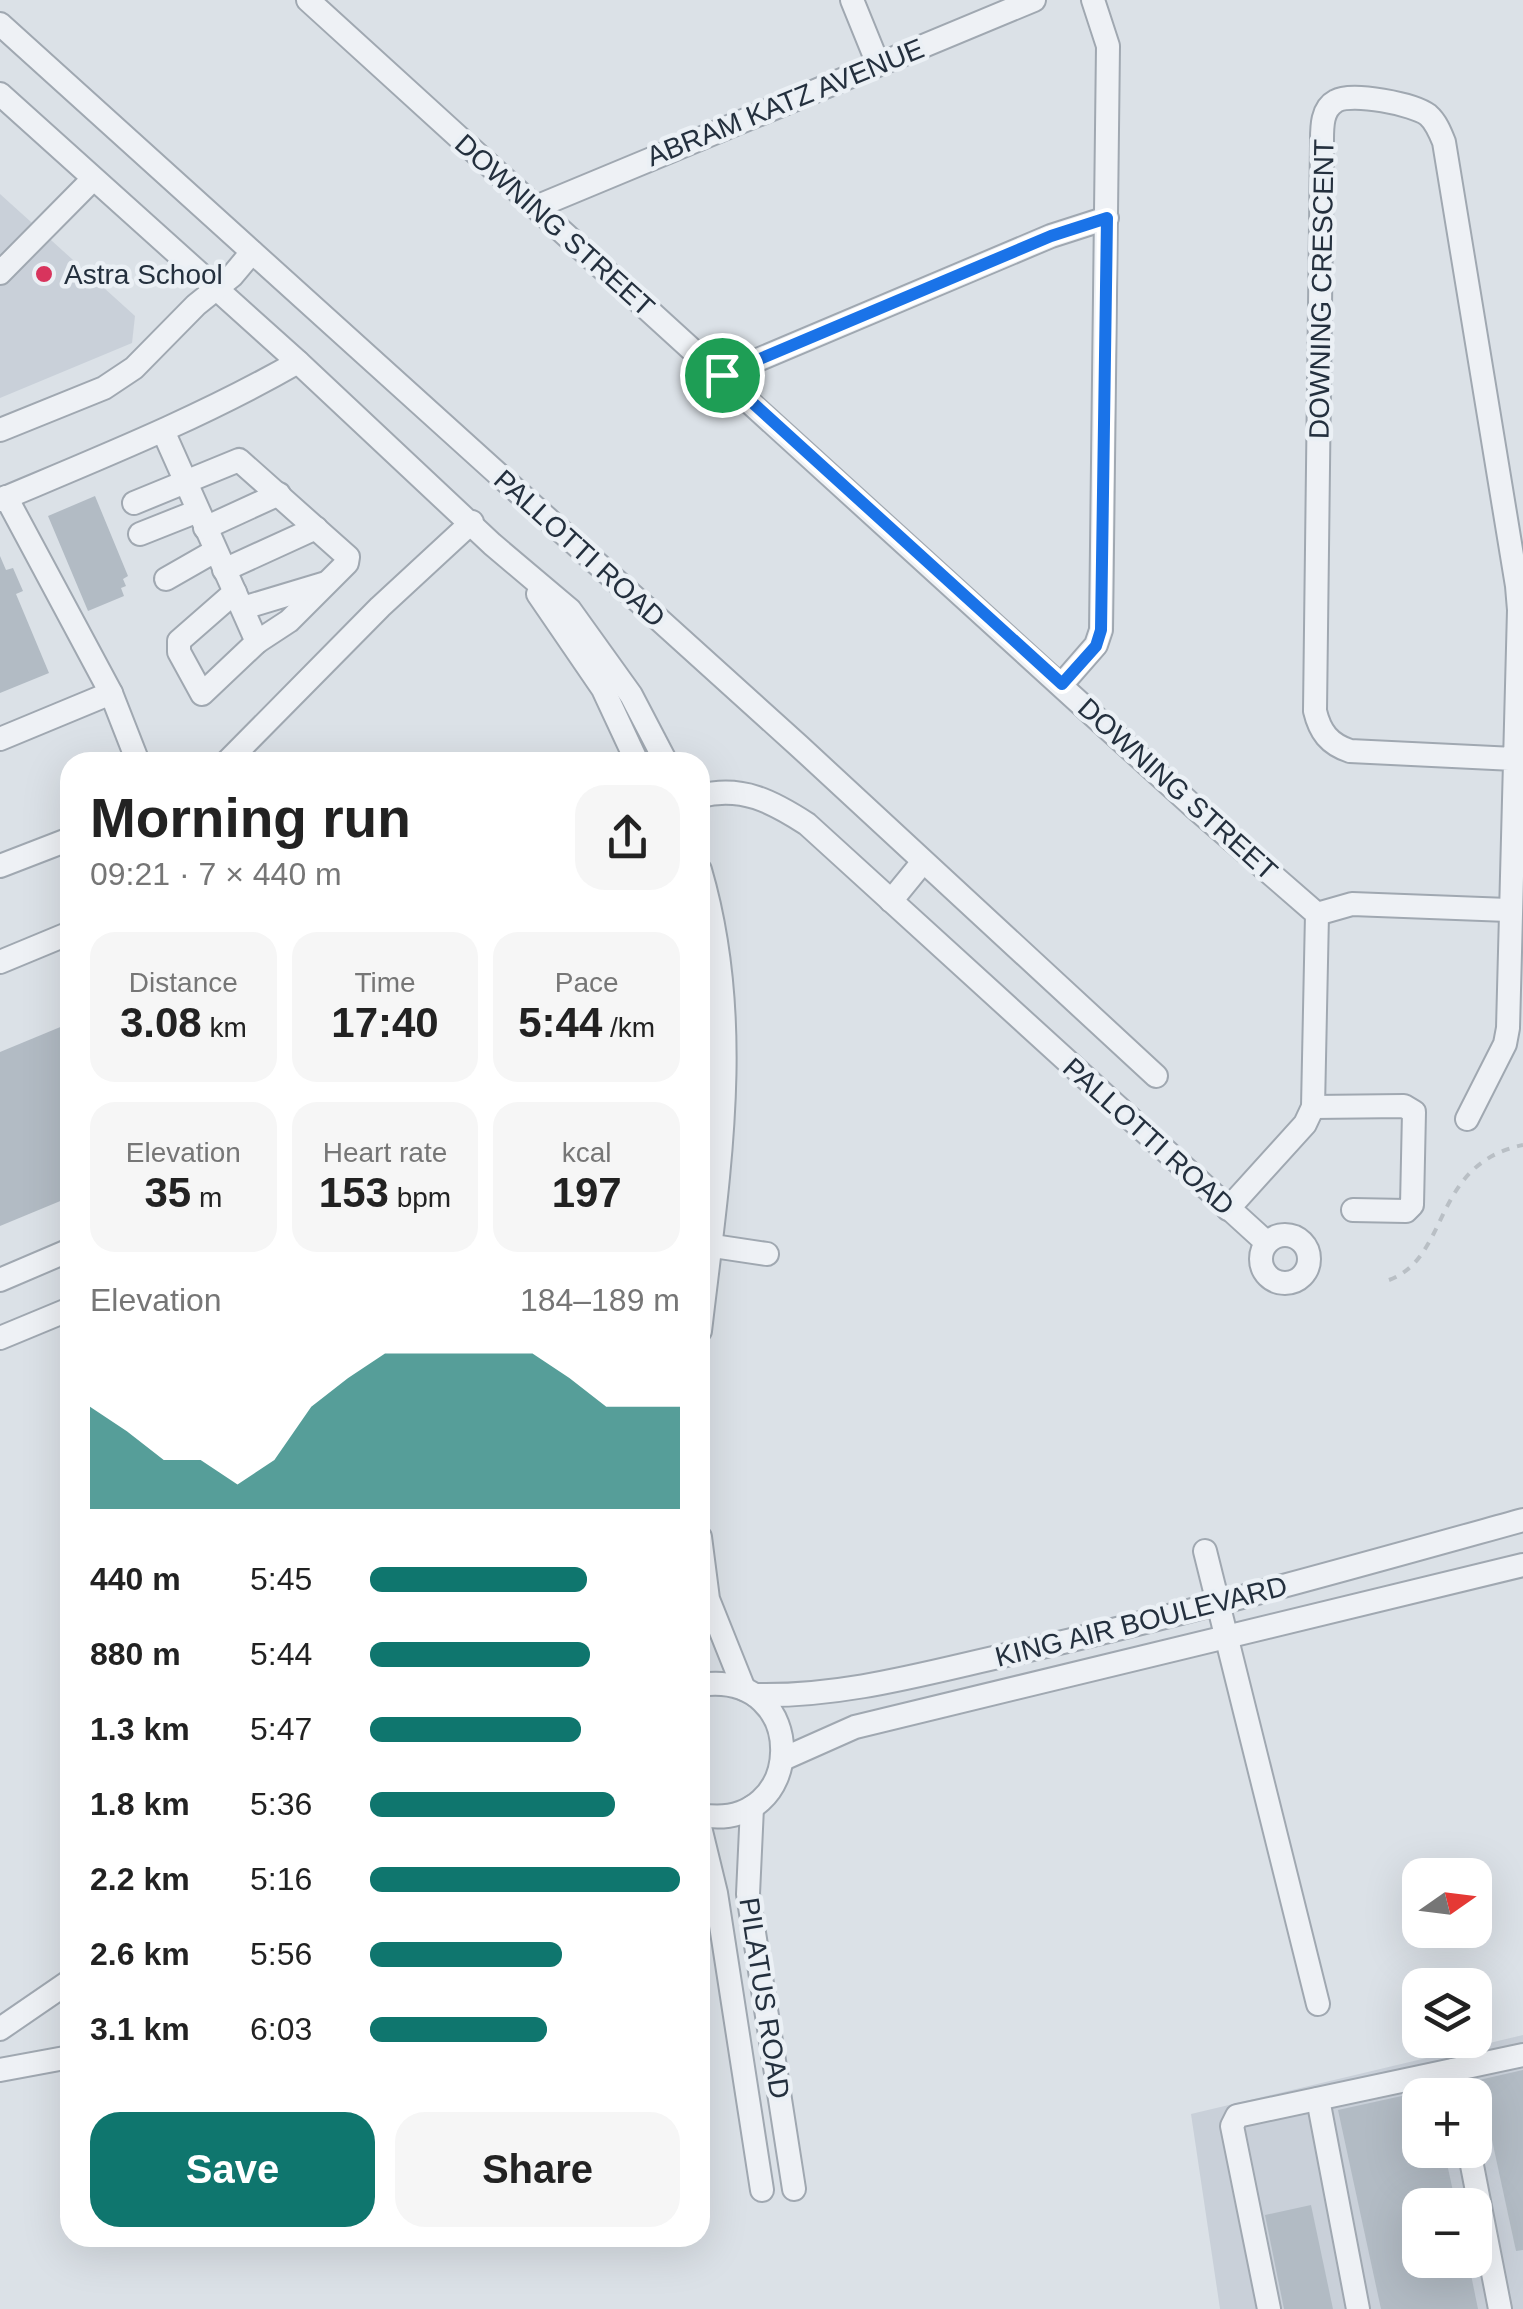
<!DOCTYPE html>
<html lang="en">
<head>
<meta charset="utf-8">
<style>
  body { margin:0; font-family:Helvetica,sans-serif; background:#f6f6f6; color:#222; height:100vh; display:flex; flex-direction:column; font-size:38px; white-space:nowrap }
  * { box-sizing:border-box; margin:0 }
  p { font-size:32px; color:#767676 }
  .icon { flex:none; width:55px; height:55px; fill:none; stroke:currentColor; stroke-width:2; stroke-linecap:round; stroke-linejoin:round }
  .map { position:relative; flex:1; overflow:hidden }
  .drawer { position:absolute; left:60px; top:752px; width:650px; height:1495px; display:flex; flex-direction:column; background:#fff; border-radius:30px; box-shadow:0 10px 40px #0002 }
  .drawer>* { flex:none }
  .needle { width:65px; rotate:76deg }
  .tools { position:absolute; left:1402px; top:1858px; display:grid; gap:20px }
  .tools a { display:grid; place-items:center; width:90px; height:90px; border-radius:20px; background:#fff; box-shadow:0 10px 40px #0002; font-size:50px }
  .pin { position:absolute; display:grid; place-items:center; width:85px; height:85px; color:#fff; margin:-42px; border:5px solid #fff; border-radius:50%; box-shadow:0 2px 10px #0007 }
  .round { display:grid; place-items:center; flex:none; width:105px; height:105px; border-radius:30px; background:#f6f6f6 }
  .summary { display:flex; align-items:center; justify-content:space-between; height:170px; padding:0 30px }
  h1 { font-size:55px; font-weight:600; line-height:75px }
  .stats { display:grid; grid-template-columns:repeat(3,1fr); gap:15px; height:170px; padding:10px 30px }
  .stats div { display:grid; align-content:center; border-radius:25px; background:#f6f6f6; text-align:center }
  .stats b { font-size:42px; font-weight:600 }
  .stats small { font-size:28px; font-weight:400 }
  .stats p { font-size:28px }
  .chart { height:280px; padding:20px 30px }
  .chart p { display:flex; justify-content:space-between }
  .chart svg { width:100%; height:180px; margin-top:10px; fill:#0f766e; opacity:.7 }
  .button { display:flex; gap:20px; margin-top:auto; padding:20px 30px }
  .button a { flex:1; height:115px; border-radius:30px; background:#0f766e; color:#fff; font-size:40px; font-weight:600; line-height:115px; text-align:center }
  .button a+a { background:#f6f6f6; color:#222 }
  ul { padding:0 30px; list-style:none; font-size:32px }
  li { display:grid; grid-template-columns:160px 120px 1fr; align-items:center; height:75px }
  li i { height:25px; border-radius:12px; background:#0f766e }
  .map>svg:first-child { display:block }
  .built { fill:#c9d0d9; fill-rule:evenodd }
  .building { fill:#b2bbc4 }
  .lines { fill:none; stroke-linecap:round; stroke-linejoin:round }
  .minor-casing { stroke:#a0a8b1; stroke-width:26 }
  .path { stroke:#b9bfc5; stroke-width:4; stroke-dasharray:8 8; stroke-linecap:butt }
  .minor { stroke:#eef1f5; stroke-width:22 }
  .route-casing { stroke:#fff; stroke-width:20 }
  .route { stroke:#1a73e8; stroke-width:12 }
  .poi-dot { fill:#d8345d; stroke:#ebf0f5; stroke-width:4 }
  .labels { text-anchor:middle; stroke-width:9; stroke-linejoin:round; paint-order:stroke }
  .street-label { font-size:28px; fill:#24303e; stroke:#ebf0f5 }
  .poi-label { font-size:28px; fill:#24303e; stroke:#ebf0f5; text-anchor:start }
</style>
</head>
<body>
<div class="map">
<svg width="1523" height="2309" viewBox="0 0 1523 2309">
  <rect width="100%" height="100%" fill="#dbe1e7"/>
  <g class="built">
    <path d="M 0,194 L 135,316 L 132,343 L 0,398 Z"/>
    <path d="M 1523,2035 L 1523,2309 L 1220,2309 L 1191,2114 ZM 1420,2095 L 1475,2095 L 1475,2150 L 1420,2150 ZM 1420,2205 L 1475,2205 L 1475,2260 L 1420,2260 Z"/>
  </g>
  <g class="building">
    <path d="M 95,496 L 128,576 L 123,579 L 126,586 L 121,588 L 124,596 L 88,611 L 48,516 Z"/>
    <path d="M 0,556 L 6,570 L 13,568 L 23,591 L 16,594 L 49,673 L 0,693 Z"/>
    <path d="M 70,1023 L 70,1197 L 0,1226 L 0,1052 Z"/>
    <path d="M 1523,2070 L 1523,2250 L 1516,2251 L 1479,2080 Z"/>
    <path d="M 1420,2092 L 1420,2150 L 1444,2150 L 1456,2205 L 1420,2205 L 1420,2260 L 1468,2260 L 1478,2309 L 1381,2309 L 1338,2110 Z"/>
    <path d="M 1311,2205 L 1333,2309 L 1284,2309 L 1265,2215 Z"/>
  </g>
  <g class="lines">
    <g class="minor-casing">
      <g id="minor">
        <path d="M 308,0 L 1194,807 L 1317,914 L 1313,1107 L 1305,1124 L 1228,1209"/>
        <path d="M 852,0 L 878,64"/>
        <path d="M 0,24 L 799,746 L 1156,1076"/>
        <path d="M 0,94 L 298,362 L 492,544 L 570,610 L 631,695 L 666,762"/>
        <path d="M 536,207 L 1034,0"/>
        <path d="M 0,273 L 93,179"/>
        <path d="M 722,375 L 1051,236 L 1107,218"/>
        <path d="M 0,430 L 104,388 L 134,368 L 196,305 L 232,276 L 252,252"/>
        <path d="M 164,433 L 257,642"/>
        <path d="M 6,497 L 111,693 L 138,762"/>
        <path d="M 0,500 C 102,457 202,417 298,362"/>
        <path d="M 134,503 L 239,460 L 348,557 L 347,563 L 289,621 L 257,642 L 202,694 L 179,652 L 179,641 L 235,592"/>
        <path d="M 205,528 L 279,494"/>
        <path d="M 140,534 L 198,511"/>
        <path d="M 224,570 L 316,528"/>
        <path d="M 166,579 L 215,551"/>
        <path d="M 538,594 L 603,689 L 637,762"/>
        <path d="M 243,608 L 326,583"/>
        <path d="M 1062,684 L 1096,645 L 1101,630 L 1108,46 L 1093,0"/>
        <path d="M 0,739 L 111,693"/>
        <path d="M 227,762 L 380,607 L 472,522"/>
        <path d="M 700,796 C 742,785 773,802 807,824 L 1266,1242"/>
        <path d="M 0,866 L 70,839"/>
        <path d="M 700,870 C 745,1023 718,1177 700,1331"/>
        <path d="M 891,901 L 922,863"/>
        <path d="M 1317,914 L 1352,904 L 1508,910"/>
        <path d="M 0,962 L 70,933"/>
        <path d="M 700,963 L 711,1068 L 706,1157"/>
        <path d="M 1313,1107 L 1404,1106 L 1414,1112 L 1412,1205 L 1406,1211 L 1353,1210"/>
        <path d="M 1467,1119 L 1505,1044 L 1508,1028 L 1519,610 L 1517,586 L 1444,142 C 1440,132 1436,122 1428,115 C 1414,104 1352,92 1336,101 C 1321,109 1322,129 1322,144 L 1315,711 C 1320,732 1329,744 1350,751 L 1514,759"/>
        <circle cx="1285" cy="1259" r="24"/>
        <path d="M 700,1244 L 767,1254"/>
        <path d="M 0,1280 L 70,1250"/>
        <path d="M 0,1338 L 70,1309"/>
        <path d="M 700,1537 L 708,1599 L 744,1689"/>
        <path d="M 1205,1551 L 1318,2004"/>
        <path d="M 700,1685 C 812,1669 807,1834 700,1815"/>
        <path d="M 755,1695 C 840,1697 919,1675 1002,1656 C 1177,1617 1350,1568 1523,1520"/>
        <path d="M 783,1759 L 855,1727 L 1523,1565"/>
        <path d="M 752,1807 L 748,1894 L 794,2189"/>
        <path d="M 700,1827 L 716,1893 L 762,2190"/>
        <path d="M 0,2029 L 70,1981"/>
        <path d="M 0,2070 L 70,2057"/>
        <path d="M 1453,2070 L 1458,2095"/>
        <path d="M 1318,2099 L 1358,2309"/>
        <path d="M 1469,2150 L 1500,2309"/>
        <path d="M 1269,2309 L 1232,2126 L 1237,2116 L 1523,2055"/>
      </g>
    </g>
    <path class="path" d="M 1389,1280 C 1451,1257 1431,1164 1523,1145"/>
    <use href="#minor" class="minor"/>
  </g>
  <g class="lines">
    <g class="route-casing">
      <path id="route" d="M 1107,218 L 1101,630 L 1096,646 L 1062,684 L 722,375 L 1051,236 Z"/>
    </g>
    <use href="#route" class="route"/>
  </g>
  <circle class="poi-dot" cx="44" cy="274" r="10"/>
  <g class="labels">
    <g class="street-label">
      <text transform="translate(785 102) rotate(-22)" y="10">ABRAM KATZ AVENUE</text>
      <text transform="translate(555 225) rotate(42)" y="10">DOWNING STREET</text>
      <text transform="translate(1321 289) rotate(-89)" y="10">DOWNING CRESCENT</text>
      <text transform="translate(580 548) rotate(42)" y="10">PALLOTTI ROAD</text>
      <text transform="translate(1178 789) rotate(42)" y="10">DOWNING STREET</text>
      <text transform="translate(1149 1136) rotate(42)" y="10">PALLOTTI ROAD</text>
      <text transform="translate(1141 1621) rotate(-14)" y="10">KING AIR BOULEVARD</text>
      <text transform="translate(765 1998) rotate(81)" y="10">PILATUS ROAD</text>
    </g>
    <g class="poi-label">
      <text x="64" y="284">Astra School</text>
    </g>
  </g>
</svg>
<div class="tools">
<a><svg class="needle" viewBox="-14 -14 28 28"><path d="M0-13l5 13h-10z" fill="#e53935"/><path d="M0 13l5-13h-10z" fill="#767676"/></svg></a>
<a><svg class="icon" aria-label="layers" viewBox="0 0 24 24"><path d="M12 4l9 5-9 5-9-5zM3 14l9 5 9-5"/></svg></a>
<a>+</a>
<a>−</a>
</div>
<div class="pin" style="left:722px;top:375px;background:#1e9e55"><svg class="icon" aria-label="arrive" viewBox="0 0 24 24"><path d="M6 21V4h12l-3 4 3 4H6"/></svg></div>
<section class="drawer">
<div class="summary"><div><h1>Morning run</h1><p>09:21 · 7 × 440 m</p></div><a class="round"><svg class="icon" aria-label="share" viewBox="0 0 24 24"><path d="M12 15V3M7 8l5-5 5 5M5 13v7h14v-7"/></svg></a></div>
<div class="stats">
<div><p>Distance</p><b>3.08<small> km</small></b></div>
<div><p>Time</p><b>17:40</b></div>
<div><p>Pace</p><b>5:44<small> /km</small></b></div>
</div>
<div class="stats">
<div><p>Elevation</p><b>35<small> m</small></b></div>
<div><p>Heart rate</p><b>153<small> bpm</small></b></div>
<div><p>kcal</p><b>197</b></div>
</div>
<div class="chart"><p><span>Elevation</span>184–189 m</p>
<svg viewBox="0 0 160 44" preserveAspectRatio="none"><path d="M0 44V19L10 25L20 32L30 32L40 38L50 32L60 19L70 12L80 6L90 6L100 6L110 6L120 6L130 12L140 19L150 19L160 19V44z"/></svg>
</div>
<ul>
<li><b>440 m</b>5:45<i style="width:70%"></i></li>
<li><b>880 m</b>5:44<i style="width:71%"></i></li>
<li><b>1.3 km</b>5:47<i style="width:68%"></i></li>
<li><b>1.8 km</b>5:36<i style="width:79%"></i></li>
<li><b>2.2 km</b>5:16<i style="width:100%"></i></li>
<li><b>2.6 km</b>5:56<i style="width:62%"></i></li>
<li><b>3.1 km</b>6:03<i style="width:57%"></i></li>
</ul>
<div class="button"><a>Save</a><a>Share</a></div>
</section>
</div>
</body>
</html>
